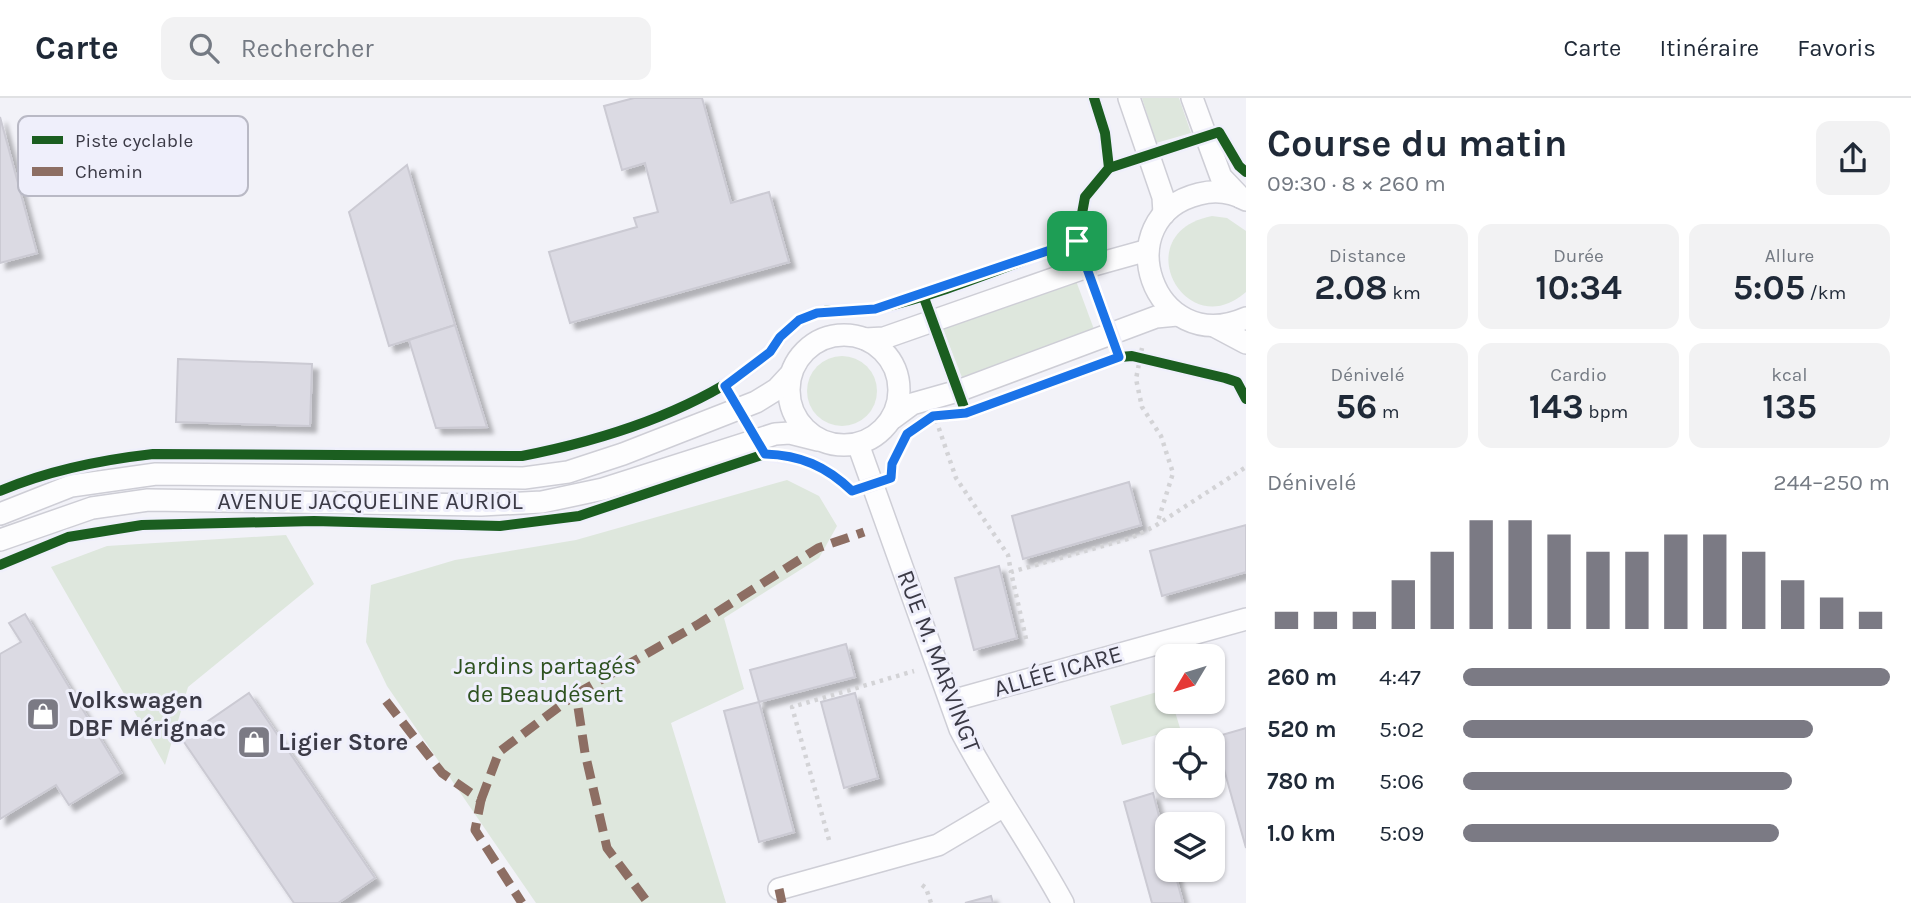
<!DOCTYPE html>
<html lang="fr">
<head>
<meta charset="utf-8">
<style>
  body { margin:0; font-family:Karla,sans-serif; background:#f2f2f3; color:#1f2937; height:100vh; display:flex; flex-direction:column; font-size:26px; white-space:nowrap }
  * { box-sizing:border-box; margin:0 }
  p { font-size:23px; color:#747a83 }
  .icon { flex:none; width:38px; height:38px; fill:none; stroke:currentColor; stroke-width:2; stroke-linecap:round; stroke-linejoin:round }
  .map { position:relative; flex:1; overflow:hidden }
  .drawer { display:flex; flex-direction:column; background:#fff; width:665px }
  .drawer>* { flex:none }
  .needle { width:46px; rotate:232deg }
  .buttons { position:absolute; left:1155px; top:546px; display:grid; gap:14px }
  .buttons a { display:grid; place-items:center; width:70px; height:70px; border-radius:14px; background:#fff; box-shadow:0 2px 5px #0004; font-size:35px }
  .pin { position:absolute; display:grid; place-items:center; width:60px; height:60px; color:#fff; margin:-30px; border-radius:14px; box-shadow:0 4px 10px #0006 }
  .round { display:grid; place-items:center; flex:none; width:74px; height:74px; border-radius:14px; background:#f2f2f3 }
  .overview { display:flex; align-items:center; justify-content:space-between; height:119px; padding:0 21px }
  h1 { font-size:38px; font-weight:700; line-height:52px }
  .stats { display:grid; grid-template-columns:repeat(3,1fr); gap:10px; height:119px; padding:7px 21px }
  .stats div { display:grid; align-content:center; border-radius:14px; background:#f2f2f3; text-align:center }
  .stats b { font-size:35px; font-weight:700 }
  .stats small { font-size:19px; font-weight:400 }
  .stats p { font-size:19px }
  .chart { height:196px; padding:14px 21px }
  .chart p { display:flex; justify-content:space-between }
  .chart svg { width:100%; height:126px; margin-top:7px; stroke:#7b7a84; stroke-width:6 }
  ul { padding:0 21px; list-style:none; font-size:23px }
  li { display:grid; grid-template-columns:112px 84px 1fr; align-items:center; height:52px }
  li i { height:18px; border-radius:9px; background:#7b7a84 }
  header { display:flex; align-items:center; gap:42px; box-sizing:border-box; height:98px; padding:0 35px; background:#fff; border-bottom:2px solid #e0e1e3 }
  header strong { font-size:33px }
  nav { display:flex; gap:38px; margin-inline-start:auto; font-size:24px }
  .search { width:490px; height:63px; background:#f2f2f3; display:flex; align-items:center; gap:18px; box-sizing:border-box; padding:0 24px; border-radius:14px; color:#747a83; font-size:26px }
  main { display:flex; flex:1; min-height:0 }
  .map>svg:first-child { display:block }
  .green { fill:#dee7dd }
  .building { fill:#dbdae3; stroke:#cbcad3; stroke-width:2; filter:url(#shadow) }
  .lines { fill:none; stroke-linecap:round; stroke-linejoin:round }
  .minor-casing { stroke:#ceced6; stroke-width:24 }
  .path { stroke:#d3d3d6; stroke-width:4.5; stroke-dasharray:3.5 5; stroke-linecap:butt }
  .minor { stroke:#fdfdfe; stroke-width:21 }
  .quiet { stroke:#8d6e63; stroke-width:9; stroke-dasharray:18 9; stroke-linecap:butt }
  .cycleway-casing { stroke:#efeffb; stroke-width:15 }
  .cycleway { stroke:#1b5e20; stroke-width:10 }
  .route-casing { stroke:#fff; stroke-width:14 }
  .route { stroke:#1a73e8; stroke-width:9 }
  .labels { text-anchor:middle; stroke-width:6; stroke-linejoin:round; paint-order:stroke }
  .street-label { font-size:24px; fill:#3b3a46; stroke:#efeffb }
  .park-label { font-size:24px; fill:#2e5220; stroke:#efeffb }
  .poi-label { font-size:24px; font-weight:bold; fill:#3b3a46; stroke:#efeffb; text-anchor:start }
  .key { fill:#efeffb; stroke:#b9b9c5; stroke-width:2 }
  .key-label { font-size:19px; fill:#3b3a46 }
</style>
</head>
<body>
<header>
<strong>Carte</strong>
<div class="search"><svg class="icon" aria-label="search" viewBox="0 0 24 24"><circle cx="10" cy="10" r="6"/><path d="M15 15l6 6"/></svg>Rechercher</div>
<nav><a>Carte</a><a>Itinéraire</a><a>Favoris</a></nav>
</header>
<main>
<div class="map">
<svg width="1246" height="805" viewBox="0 0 1246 805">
  <defs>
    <filter id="shadow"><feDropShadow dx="6" dy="6" stdDeviation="2" flood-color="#0004"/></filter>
  </defs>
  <rect width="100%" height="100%" fill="#f2f2f8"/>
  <g class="green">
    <path d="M 1142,0 L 1179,0 L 1191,35 L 1156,45 Z"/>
    <path d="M 1212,118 L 1227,120 L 1246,133 L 1246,194 C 1185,248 1125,135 1212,118 Z"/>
    <path d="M 1075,180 L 1095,234 L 963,282 L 941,226 Z"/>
    <circle cx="842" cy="293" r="35"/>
    <path d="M 787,382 L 819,398 L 837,428 L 819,460 L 724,520 L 744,591 L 671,625 L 726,805 L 536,805 L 387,588 L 366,544 L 371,487 L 455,462 L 576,442 Z"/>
    <path d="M 286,437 L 314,486 L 188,589 L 165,667 L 51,469 L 107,448 Z"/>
    <path d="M 1167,591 L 1167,604 L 1172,604 L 1180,630 L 1122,647 L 1110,608 Z"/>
  </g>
  <g class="building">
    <path d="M 634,0 L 702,0 L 731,105 L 769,94 L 789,164 L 570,225 L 549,154 L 637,129 L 634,120 L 658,114 L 645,65 L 622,72 L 604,8 Z"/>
    <path d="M 0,19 L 37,155 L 0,165 Z"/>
    <path d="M 407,67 L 455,227 L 389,248 L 349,114 Z"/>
    <path d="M 455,227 L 487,329 L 436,330 L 409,242 Z"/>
    <path d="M 178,261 L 312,266 L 310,328 L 176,324 Z"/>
    <path d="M 1129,384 L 1141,427 L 1023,461 L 1012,418 Z"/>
    <path d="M 1246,427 L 1246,474 L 1162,498 L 1150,453 Z"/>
    <path d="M 999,468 L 1017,540 L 974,552 L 955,480 Z"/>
    <path d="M 25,516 L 121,675 L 69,707 L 56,687 L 0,721 L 0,556 L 21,544 L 9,525 Z"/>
    <path d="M 846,546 L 855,579 L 759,604 L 750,572 Z"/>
    <path d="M 249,595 L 375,780 L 338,805 L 294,805 L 182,641 Z"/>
    <path d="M 855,595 L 878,680 L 844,690 L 821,604 Z"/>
    <path d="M 759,604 L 794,734 L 759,744 L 724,613 Z"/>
    <path d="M 1246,630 L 1246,750 L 1215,639 Z"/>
    <path d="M 1153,695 L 1167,749 L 1167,772 L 1174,772 L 1183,805 L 1152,805 L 1124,704 Z"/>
    <path d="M 991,798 L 993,805 L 965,805 Z"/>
  </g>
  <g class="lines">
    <g class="minor-casing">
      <g id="minor">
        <path d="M 1129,0 L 1163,99 L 1164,116"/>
        <path d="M 1192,0 L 1221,79 L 1240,99"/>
        <path d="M 1246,102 C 1232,94 1215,92 1199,96 C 1106,119 1152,261 1246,220"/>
        <path d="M 1214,228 L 1246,245"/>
        <circle cx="844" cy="292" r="55"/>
        <path d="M 865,241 L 884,240 L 1087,169 L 1148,152"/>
        <path d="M 893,320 L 912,306 L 958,293 L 1156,219 L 1177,217"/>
        <path d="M 858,346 L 960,631 C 991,691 1031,746 1063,805"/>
        <path d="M 0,416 L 71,388 L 156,376 L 524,380 L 568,374 L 623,356 L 756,304 L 777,291 L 790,277"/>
        <path d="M 0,442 L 92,410 L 148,402 L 481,407 L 542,404 L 603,391 L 775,336 L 790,335 L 818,342"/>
        <path d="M 951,603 L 1246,521"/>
        <path d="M 779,791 L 938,747 L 1004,708"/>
      </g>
    </g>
    <g class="path">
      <path d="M 1142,250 L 1136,281 L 1142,309 L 1161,338 L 1173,375 L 1157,426"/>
      <path d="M 936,322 L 956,380 L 1008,457 L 1011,474"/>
      <path d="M 1026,541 L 1011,474 L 1131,440 L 1155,428 L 1246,369"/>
      <path d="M 829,742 L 792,609 L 914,573"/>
      <path d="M 922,787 L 926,790 L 931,805"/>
    </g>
    <use href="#minor" class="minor"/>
    <g class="quiet">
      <path d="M 576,596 L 697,527 L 818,450 L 864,434"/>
      <path d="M 386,603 L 442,675 L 481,702 L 475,732 L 522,805"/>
      <path d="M 481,702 L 499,654 L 576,596 L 585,655 L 607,750 L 648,805"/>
      <path d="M 779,791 L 782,805"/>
    </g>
    <g class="cycleway-casing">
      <g id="cycleway">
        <path d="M 1094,0 L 1105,35 L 1109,70 L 1085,99 L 1077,143 L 1120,259 L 1132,258 L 1225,280 L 1237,284 L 1246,301"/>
        <path d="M 1109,70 L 1219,34 L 1239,68 L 1246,74"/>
        <path d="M 923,197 L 966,315"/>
        <path d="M 0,393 C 49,372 100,362 153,356 L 522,358 C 599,343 679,318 745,274 C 771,257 784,229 813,216 C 832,208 855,215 876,211 C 944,196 1011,166 1077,143"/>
        <path d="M 0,467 L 68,439 L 142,427 L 314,423 L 500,428 L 579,418 L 765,356 L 809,363 L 824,370 L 852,393 L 891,380 L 892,366 L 907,336 L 933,318 L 966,315 L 1120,259"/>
      </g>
    </g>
    <use href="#cycleway" class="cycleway"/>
  </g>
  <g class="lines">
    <g class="route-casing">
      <path id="route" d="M 1077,143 L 1119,259 L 966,315 L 933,318 L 907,336 L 892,366 L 891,380 L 852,393 C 826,368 800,357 765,356 L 725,288 L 770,254 L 780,239 L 799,222 L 817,215 L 875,211 Z"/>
    </g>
    <use href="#route" class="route"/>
  </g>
  <defs>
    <g id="shop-square" transform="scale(1.75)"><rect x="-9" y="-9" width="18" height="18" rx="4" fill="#7b7a84" stroke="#efeffb"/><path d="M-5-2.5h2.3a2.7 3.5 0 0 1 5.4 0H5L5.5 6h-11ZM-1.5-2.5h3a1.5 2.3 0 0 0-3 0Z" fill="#fff"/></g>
  </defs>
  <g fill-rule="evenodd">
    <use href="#shop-square" x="43" y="616"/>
    <use href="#shop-square" x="254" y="644"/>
  </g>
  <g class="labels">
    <g class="street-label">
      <text x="370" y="411">AVENUE JACQUELINE AURIOL</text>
      <text transform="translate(939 563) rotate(69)" y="8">RUE M. MARVINGT</text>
      <text transform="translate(1058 573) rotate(-16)" y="8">ALLÉE ICARE</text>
    </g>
    <g class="park-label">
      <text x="545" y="576">Jardins partagés<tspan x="545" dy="28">de Beaudésert</tspan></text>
    </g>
    <g class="poi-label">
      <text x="68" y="610">Volkswagen<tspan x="68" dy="28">DBF Mérignac</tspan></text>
      <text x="278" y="652">Ligier Store</text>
    </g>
  </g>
  <rect x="18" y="18" width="230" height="80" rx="10" class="key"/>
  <rect x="32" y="38" width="31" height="8" fill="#1b5e20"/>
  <rect x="32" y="69" width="31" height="9" fill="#8d6e63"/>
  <g class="key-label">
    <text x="75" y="49">Piste cyclable</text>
    <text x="75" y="80">Chemin</text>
  </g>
</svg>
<div class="buttons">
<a><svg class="needle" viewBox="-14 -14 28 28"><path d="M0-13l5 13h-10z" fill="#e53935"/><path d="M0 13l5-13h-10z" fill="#747a83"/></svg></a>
<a><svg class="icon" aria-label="locate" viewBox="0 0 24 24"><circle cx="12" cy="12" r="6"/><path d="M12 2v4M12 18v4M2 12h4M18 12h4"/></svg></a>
<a><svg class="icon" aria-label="layers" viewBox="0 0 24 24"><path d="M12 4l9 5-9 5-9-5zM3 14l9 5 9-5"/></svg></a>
</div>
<div class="pin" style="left:1077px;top:143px;background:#1e9e55"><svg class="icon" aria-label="arrive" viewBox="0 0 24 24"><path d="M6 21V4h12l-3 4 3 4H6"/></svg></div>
</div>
<section class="drawer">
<div class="overview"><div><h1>Course du matin</h1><p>09:30 · 8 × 260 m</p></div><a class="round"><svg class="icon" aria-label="share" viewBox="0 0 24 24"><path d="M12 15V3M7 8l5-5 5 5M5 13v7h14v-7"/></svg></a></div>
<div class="stats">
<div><p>Distance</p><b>2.08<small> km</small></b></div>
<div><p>Durée</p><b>10:34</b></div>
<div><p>Allure</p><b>5:05<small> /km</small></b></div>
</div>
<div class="stats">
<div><p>Dénivelé</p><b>56<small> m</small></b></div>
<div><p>Cardio</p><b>143<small> bpm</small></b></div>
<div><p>kcal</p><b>135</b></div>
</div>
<div class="chart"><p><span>Dénivelé</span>244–250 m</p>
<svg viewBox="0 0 160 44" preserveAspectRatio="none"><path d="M5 44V38M15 44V38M25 44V38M35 44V27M45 44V17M55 44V6M65 44V6M75 44V11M85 44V17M95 44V17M105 44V11M115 44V11M125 44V17M135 44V27M145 44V33M155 44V38"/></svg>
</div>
<ul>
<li><b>260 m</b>4:47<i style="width:100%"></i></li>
<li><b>520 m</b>5:02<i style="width:82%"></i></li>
<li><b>780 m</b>5:06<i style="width:77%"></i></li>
<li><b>1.0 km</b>5:09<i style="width:74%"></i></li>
</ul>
</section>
</main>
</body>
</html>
